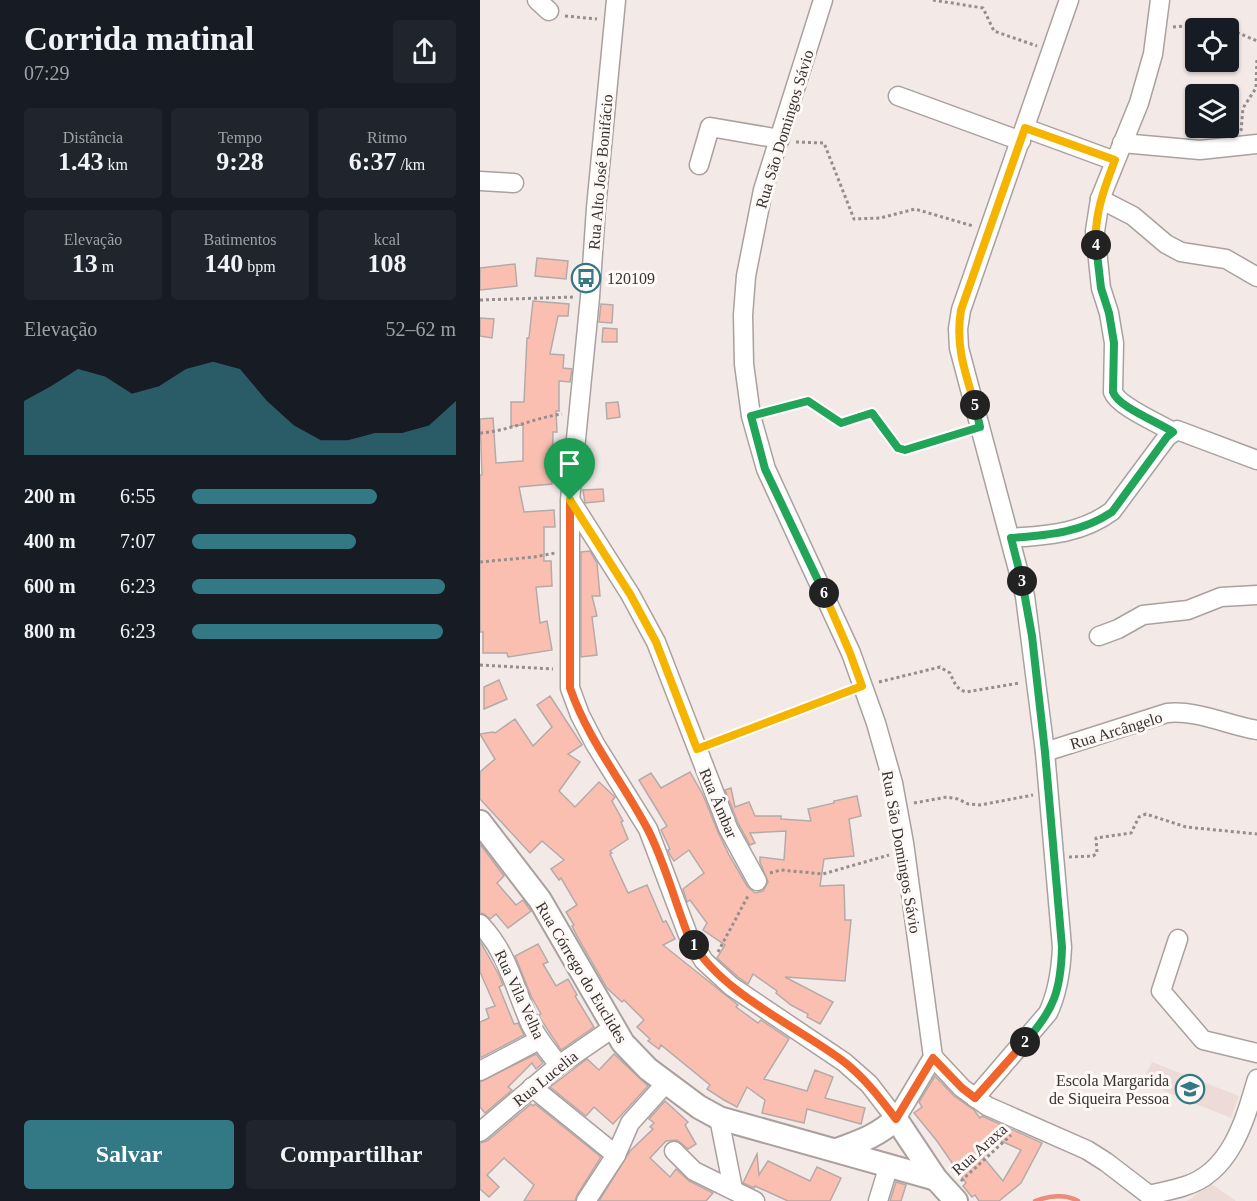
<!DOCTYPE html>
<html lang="pt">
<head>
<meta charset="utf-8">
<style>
  body { margin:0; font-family:"Times New Roman",serif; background:#20242c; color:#f1f3f6; height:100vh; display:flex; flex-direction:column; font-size:22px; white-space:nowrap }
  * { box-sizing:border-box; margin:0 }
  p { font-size:20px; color:#9ea1a6 }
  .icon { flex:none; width:33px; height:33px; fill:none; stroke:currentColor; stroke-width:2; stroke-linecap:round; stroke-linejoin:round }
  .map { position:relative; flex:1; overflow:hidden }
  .side { display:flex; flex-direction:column; background:#171b24; width:480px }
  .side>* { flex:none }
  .tools { position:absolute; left:705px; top:18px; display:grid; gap:12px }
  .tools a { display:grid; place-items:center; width:54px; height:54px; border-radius:6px; background:#171b24; box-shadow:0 2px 4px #0004; font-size:30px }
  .pin { position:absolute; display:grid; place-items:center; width:51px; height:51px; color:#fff; margin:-62px -26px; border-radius:50% 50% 50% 0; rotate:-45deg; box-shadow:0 0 6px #0007 }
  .pin .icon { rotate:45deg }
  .km { position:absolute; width:30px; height:30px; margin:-15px; border-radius:50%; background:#222; color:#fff; font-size:16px; line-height:30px; text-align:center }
  .round { display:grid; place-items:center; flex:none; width:63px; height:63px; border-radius:6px; background:#20242c }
  .overview { display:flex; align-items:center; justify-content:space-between; height:102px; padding:0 24px }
  h1 { font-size:33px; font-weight:600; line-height:45px }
  .figures { display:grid; grid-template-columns:repeat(3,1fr); gap:9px; height:102px; padding:6px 24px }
  .figures div { display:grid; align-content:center; border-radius:6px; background:#20242c; text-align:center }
  .figures b { font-size:26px; font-weight:600 }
  .figures small { font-size:16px; font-weight:400 }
  .figures p { font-size:16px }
  .chart { height:168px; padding:12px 24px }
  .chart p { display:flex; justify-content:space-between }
  .chart svg { width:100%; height:108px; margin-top:6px; fill:#337885; opacity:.7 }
  .primary-button { display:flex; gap:12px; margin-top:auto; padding:12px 24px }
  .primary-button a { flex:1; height:69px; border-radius:6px; background:#337885; color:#fff; font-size:24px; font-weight:600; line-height:69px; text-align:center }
  .primary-button a+a { background:#20242c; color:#f1f3f6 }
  ul { padding:0 24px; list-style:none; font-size:20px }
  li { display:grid; grid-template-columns:96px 72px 1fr; align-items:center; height:45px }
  li i { height:15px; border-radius:8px; background:#337885 }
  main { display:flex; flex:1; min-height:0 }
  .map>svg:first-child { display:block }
  .built { fill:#ecdbd7 }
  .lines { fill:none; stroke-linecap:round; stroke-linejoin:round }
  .stream { stroke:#ec8c7a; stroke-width:4.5 }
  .building { fill:#fbbfb2; stroke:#b4aba9; stroke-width:1.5; fill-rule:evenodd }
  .minor-casing { stroke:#aaa19f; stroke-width:21 }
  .major-casing { stroke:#aaa19f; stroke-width:26 }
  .path { stroke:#958e8d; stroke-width:3; stroke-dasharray:3 3; stroke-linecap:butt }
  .minor { stroke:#fff; stroke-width:18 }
  .major { stroke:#fff; stroke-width:22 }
  .split-1-casing { stroke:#fff; stroke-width:12 }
  .split-2-casing { stroke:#fff; stroke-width:12 }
  .split-3-casing { stroke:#fff; stroke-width:12 }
  .split-4-casing { stroke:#fff; stroke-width:12 }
  .split-5-casing { stroke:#fff; stroke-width:12 }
  .split-6-casing { stroke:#fff; stroke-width:12 }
  .split-7-casing { stroke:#fff; stroke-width:12 }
  .split-1 { stroke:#f0652b; stroke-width:8 }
  .split-2 { stroke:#f0652b; stroke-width:8 }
  .split-3 { stroke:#22a559; stroke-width:8 }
  .split-4 { stroke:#22a559; stroke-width:8 }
  .split-5 { stroke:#f5b400; stroke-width:8 }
  .split-6 { stroke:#22a559; stroke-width:8 }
  .split-7 { stroke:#f5b400; stroke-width:8 }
  .labels { text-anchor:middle; stroke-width:6; stroke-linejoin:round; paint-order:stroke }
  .street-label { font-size:16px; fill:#373332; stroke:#fef8f6 }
  .poi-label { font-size:16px; fill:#373332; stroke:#fef8f6; text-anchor:start }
</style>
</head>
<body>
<main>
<section class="side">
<div class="overview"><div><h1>Corrida matinal</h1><p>07:29</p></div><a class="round"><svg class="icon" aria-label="share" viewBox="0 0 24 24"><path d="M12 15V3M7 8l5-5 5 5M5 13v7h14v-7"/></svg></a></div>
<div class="figures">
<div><p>Distância</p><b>1.43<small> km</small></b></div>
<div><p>Tempo</p><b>9:28</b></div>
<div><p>Ritmo</p><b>6:37<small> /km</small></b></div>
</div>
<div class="figures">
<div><p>Elevação</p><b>13<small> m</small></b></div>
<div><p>Batimentos</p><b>140<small> bpm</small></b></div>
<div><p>kcal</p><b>108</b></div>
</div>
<div class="chart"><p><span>Elevação</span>52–62 m</p>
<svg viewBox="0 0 160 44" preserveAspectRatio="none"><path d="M0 44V22L10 16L20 9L30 12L40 19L50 16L60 9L70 6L80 9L90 22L100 32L110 38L120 38L130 35L140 35L150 32L160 22V44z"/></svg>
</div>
<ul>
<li><b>200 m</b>6:55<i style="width:70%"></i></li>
<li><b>400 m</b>7:07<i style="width:62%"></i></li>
<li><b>600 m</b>6:23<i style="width:96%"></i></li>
<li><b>800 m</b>6:23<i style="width:95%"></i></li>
</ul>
<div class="primary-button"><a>Salvar</a><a>Compartilhar</a></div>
</section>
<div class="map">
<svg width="777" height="1201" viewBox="0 0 777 1201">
  <rect width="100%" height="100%" fill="#f3e9e7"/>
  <g class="built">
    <path d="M 672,1062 L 759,1096 L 751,1118 L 662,1082 Z"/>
    <path d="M 730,1183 L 756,1201 L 706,1201 L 712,1198 Z"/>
  </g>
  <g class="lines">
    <path class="stream" d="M 555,1201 C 569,1196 584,1193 598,1201"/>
  </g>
  <g class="building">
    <path d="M 57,258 L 88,261 L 86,279 L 55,276 Z"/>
    <path d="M 35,264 L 37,286 L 0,290 L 0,268 Z"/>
    <path d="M 53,301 L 89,304 L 88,316 L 78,316 L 70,354 L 84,355 L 83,368 L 92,369 L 90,382 L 79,381 L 79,411 L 76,411 L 77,432 L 73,432 L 72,484 L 39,487 L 44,512 L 74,510 L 75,527 L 64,527 L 64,561 L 71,561 L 72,586 L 56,587 L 60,623 L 67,621 L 72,650 L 28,657 L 27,653 L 3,653 L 3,632 L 0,632 L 0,475 L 2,475 L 0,419 L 13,418 L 16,463 L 43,461 L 43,425 L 31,426 L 31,402 L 44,402 L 47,338 L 49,338 Z"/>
    <path d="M 121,304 L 133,305 L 132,323 L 119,322 Z"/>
    <path d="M 0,318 L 14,319 L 12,338 L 0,336 Z"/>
    <path d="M 123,328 L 137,329 L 137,342 L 122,342 Z"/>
    <path d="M 138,402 L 140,417 L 127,419 L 126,403 Z"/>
    <path d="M 123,489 L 124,501 L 105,503 L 103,490 Z"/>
    <path d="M 110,551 L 117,563 L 120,596 L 112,596 L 117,616 L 112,617 L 117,655 L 101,657 L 101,552 Z"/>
    <path d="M 19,680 L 27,699 L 4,709 L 4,687 Z"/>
    <path d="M 70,696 L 102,745 L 88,754 L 100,762 L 79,791 L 95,807 L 119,782 L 135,797 L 132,801 L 143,821 L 141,822 L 148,839 L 130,851 L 132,853 L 130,854 L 148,893 L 167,885 L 183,922 L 186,921 L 195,939 L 183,945 L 258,1005 L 256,1007 L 278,1023 L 281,1020 L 309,1039 L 284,1079 L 327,1091 L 335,1070 L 353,1077 L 345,1098 L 385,1108 L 381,1124 L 327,1109 L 324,1123 L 282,1113 L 285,1100 L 267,1087 L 257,1107 L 244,1100 L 227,1089 L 230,1085 L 181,1045 L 179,1049 L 168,1041 L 170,1039 L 157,1027 L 164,1020 L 144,1000 L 142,1002 L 127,988 L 97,936 L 92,926 L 94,925 L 86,912 L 97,905 L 81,878 L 79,880 L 71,869 L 84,860 L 62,841 L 50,853 L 0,799 L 0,772 L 15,759 L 0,734 L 13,732 L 15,733 L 35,719 L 53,746 L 72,727 L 57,705 Z"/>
    <path d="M 210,772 L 223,795 L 238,832 L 249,855 L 267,886 L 275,893 L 283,891 L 288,882 L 280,862 L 280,857 L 304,860 L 306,831 L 270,833 L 275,843 L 270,845 L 258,823 L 245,790 L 251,788 L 255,807 L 269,802 L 275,816 L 301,816 L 301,819 L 331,821 L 328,809 L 354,803 L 354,801 L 377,796 L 381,816 L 369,819 L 374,856 L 344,859 L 340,886 L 364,885 L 365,920 L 371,920 L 365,981 L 305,977 L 353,1002 L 340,1024 L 327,1017 L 328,1014 L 311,1005 L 296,993 L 297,991 L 273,974 L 268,984 L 258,977 L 237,958 L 245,945 L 223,930 L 227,923 L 210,900 L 207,902 L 203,889 L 224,873 L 209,850 L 194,861 L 190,855 L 188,850 L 190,849 L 181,830 L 187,826 L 159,780 L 171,773 L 181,788 Z"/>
    <path d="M 0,844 L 24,876 L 17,883 L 36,905 L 43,900 L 51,911 L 28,928 L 16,914 L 10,919 L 4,914 L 0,913 Z"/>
    <path d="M 0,941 L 19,975 L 23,985 L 19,987 L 34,1024 L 38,1023 L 44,1035 L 0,1058 L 0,1022 L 9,1018 L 6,1009 L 15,1006 L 0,972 Z"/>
    <path d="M 58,944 L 68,962 L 63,964 L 76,986 L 88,979 L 97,995 L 95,996 L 114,1027 L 81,1050 L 60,1018 L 59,1015 L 61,1014 L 52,998 L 35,956 Z"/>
    <path d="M 56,1054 L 63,1063 L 56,1069 L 52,1063 L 28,1087 L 32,1090 L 5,1113 L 0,1107 L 0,1082 Z"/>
    <path d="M 134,1054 L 168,1086 L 133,1124 L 114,1107 L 106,1116 L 70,1087 L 107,1059 L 119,1070 Z"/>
    <path d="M 455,1076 L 474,1096 L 494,1110 L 500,1118 L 502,1116 L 562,1143 L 541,1183 L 519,1201 L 499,1201 L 495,1195 L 492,1197 L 483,1186 L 486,1183 L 457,1141 L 434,1113 L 442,1107 L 439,1102 ZM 519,1140 L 541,1150 L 523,1181 L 503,1157 Z"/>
    <path d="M 185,1101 L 208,1122 L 205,1125 L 216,1144 L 208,1149 L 197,1140 L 186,1141 L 170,1158 L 190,1177 L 196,1169 L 209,1181 L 233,1193 L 226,1201 L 119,1201 L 150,1151 L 173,1129 L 170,1127 L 174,1123 L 169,1119 Z"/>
    <path d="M 51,1104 L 53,1106 L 55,1104 L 121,1157 L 97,1195 L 95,1201 L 44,1201 L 54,1185 L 24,1158 L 7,1175 L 19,1187 L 9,1197 L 0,1189 L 0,1143 L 7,1141 Z"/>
    <path d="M 277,1154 L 279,1175 L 288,1161 L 330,1181 L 337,1167 L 361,1178 L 350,1201 L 308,1201 L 275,1186 L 274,1188 L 263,1183 Z"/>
    <path d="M 416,1182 L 426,1185 L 421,1201 L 410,1201 Z"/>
  </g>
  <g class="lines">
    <g class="minor-casing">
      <g id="minor">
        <path d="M 57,0 L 69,11"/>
        <path d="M 136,0 L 116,208 L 110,297 L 90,500 L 90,688 L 100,715 L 115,744 L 168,829 L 208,935 L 224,961 L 251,986 L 364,1062 L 389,1084 L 416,1119 L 453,1057 L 424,843 L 413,783 L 396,723 L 371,653 L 286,469 L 271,416 L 264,364 L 263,315 L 266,276 L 283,190 L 343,0"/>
        <path d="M 680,0 L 673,54 L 659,103 L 620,199 L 615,231 L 621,288 L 629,313 L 634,343 L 633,392 C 638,406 678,423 693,432"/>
        <path d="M 418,96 L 541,141"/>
        <path d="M 545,128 L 635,161"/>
        <path d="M 642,143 L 720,150 L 777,144"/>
        <path d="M 219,165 L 230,127 L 300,139"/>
        <path d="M 0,181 L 34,183"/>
        <path d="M 620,199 L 653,216 L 686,244 L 701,252 L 746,259 L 777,277"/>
        <path d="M 91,501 L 150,594 L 176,642 L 248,828 L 277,881"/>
        <path d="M 531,538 C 567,535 601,534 632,511 L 687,437 L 697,430 L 777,460"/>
        <path d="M 619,636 L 638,629 L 663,615 L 708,610 L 741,597 L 777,595"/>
        <path d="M 565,752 L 687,713 C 718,710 747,725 777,730"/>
        <path d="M 0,924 C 28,953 34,987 50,1023 C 57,1038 68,1051 79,1065"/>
        <path d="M 698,939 L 681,991 L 723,1040 L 777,1053"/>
        <path d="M 453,1057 L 482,1088 L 507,1106 L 607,1150 L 626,1162 L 669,1195"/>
        <path d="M 0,1071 L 59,1040"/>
        <path d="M 52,1087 L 136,1155"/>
        <path d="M 495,1098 L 568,1013 C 578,992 581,970 582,947 L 565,752 L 545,596 L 479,348 L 478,329 L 481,310 L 589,0"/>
        <path d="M 239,1118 L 253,1189"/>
        <path d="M 0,1132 L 79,1065 L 133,1028"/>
        <path d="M 194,1151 L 214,1171 L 275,1201"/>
        <path d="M 669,1195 C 681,1192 693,1190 705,1186 C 751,1172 765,1120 777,1079"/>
        <path d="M 106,1201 L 136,1155 L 150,1123 L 186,1083"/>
        <path d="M 398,1201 L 409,1165"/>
      </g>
    </g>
    <g class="major-casing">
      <g id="major">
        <path d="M 0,822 L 60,900 L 143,1043 L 168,1069 L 219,1107 L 239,1118 L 456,1179"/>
        <path d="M 357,1150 C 381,1141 397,1136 416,1119 L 456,1179 L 476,1201"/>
      </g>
    </g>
    <g class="path">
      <path d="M 453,0 L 503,8 L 514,31 L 557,46"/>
      <path d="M 85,16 L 117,19"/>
      <path d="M 693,27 L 735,23 L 777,41"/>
      <path d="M 761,131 L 763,108 L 776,88 L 777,58"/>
      <path d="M 316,142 L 344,143 L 374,219 L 400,218 L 435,209 L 493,226"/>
      <path d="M 0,300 L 94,297"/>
      <path d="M 288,412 L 328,401 L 361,423 L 392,413 L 418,448 L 425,450 L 485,432"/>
      <path d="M 0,433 C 29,431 53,418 82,414"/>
      <path d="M 0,562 L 54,557 L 75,553"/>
      <path d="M 0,665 L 73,669"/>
      <path d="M 399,682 L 460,667 L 470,673 C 474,682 476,689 486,692 L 539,683"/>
      <path d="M 233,743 L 367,691"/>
      <path d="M 434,803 L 467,797 L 478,799 L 488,804 L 500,805 L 553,795"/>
      <path d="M 589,857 L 613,856 L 617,853 L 616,838 L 651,833 L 659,817 L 666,814 L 706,827 L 777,834"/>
      <path d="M 290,873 L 301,870 L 343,874 L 409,855"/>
      <path d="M 238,952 L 269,894"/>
      <path d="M 481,1181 L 531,1135"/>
    </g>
    <use href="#minor" class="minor"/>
    <use href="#major" class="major"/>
  </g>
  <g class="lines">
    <g class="split-1-casing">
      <path id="split-1" d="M 90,500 L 90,688 C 108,740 142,781 167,828 C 185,862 194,900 208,935 L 214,945"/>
    </g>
    <g class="split-2-casing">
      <path id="split-2" d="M 214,945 C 244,994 316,1026 363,1061 C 384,1077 400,1098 416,1119 L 453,1058 L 482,1088 L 495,1098 L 545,1042"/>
    </g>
    <g class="split-3-casing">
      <path id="split-3" d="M 542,581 L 552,636 L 565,752 L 582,947 C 581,990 574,1010 545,1042"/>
    </g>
    <g class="split-4-casing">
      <path id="split-4" d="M 542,581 L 531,538 C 567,535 601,533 632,512 L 687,437 L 693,432 C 678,422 638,407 633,392 L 634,343 L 629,313 L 621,288 L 616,245"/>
    </g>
    <g class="split-5-casing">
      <path id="split-5" d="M 495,405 C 485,372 475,345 481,310 L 545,128 L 635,160 C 624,189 614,215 616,245"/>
    </g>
    <g class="split-6-casing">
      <path id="split-6" d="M 344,593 L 285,469 L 271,416 L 328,401 L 361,423 L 392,413 L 418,448 L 425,450 L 500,427 L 495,405"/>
    </g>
    <g class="split-7-casing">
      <path id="split-7" d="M 90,500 L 150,594 L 176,642 L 217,749 L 382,686 L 370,653 L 344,593"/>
    </g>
    <use href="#split-1" class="split-1"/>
    <use href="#split-2" class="split-2"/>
    <use href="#split-3" class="split-3"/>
    <use href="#split-4" class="split-4"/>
    <use href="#split-5" class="split-5"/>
    <use href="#split-6" class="split-6"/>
    <use href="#split-7" class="split-7"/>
  </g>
  <defs>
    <g id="bus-ring" transform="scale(1.5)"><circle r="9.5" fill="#fef8f6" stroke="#337885" stroke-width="1.5"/><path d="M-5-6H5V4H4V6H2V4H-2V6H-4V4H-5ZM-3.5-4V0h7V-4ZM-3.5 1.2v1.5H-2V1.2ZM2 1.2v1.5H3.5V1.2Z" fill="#337885"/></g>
    <g id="school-ring" transform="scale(1.5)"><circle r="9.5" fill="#fef8f6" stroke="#337885" stroke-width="1.5"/><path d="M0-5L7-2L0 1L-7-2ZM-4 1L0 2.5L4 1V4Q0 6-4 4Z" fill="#337885"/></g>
  </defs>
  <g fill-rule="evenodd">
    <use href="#bus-ring" x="106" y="278"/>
    <use href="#school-ring" x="710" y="1089"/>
  </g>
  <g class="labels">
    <g class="street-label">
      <text transform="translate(304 129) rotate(-73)" y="6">Rua São Domingos Sávio</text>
      <text transform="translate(120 172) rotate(-85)" y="6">Rua Alto José Bonifácio</text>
      <text transform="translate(636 730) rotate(-17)" y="6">Rua Arcângelo</text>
      <text transform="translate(239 803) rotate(67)" y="6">Rua Âmbar</text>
      <text transform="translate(422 852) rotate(80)" y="6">Rua São Domingos Sávio</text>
      <text transform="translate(102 972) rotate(59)" y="6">Rua Córrego do Euclides</text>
      <text transform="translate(40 994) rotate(65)" y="6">Rua Vila Velha</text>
      <text transform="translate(65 1078) rotate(-39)" y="6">Rua Lucelia</text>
      <text transform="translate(499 1149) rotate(-42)" y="6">Rua Araxa</text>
    </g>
    <g class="poi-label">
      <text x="127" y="284">120109</text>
      <text x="689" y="1086" text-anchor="end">Escola Margarida<tspan x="689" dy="18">de Siqueira Pessoa</tspan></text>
    </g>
  </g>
</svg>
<div class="tools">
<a><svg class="icon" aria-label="locate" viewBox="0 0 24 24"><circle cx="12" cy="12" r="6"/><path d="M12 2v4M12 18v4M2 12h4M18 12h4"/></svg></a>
<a><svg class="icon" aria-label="layers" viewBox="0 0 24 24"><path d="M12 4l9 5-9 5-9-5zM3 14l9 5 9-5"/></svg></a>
</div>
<div class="pin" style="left:90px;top:500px;background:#1e9e55"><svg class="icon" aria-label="arrive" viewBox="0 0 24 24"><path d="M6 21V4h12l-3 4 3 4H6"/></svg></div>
<b class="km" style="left:214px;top:945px">1</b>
<b class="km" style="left:545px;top:1042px">2</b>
<b class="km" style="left:542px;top:581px">3</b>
<b class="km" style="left:616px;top:245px">4</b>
<b class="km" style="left:495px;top:405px">5</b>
<b class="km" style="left:344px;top:593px">6</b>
</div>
</main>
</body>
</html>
